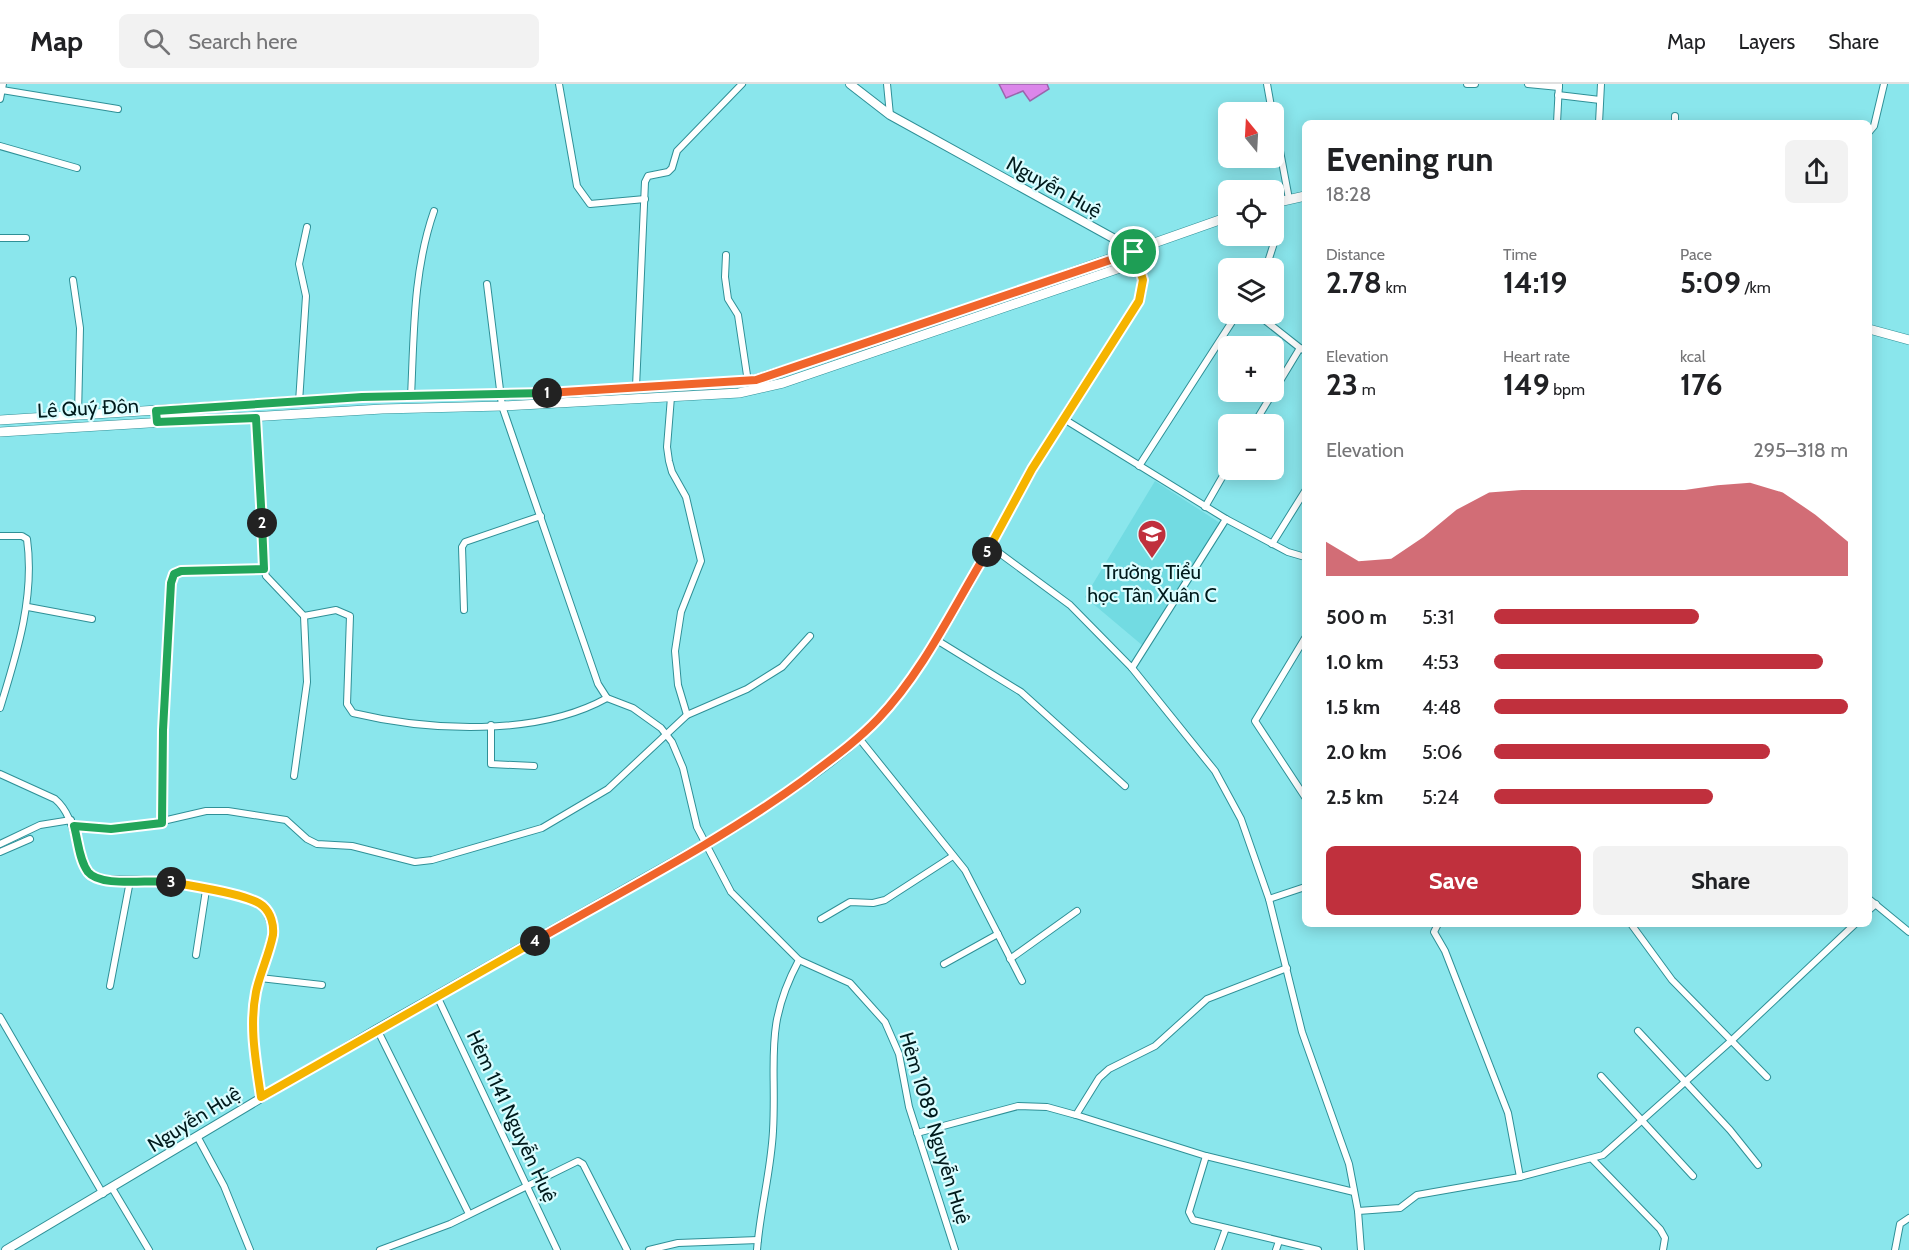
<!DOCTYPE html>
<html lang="en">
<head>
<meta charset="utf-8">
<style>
  body { margin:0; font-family:Cabin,sans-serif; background:#f2f2f2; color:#202124; height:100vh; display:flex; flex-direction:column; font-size:22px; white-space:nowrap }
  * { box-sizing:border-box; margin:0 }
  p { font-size:20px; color:#757577 }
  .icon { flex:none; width:33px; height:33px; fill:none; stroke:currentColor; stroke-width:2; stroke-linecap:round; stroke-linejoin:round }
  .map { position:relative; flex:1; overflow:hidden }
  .details { position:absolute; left:1302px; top:36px; width:570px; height:807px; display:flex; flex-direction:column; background:#fff; border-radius:9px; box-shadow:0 3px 15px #0003 }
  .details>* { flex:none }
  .needle { width:39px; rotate:342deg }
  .fabs { position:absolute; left:1218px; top:18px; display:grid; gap:12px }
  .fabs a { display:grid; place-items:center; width:66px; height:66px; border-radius:9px; background:#fff; box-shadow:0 3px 15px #0003; font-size:30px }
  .pin { position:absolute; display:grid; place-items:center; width:51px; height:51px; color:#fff; margin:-26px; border:3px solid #fff; border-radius:50%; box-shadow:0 2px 6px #0007 }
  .km { position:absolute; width:30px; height:30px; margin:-15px; border-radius:50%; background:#222; color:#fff; font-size:16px; line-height:30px; text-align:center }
  .round { display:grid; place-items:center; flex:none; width:63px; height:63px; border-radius:9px; background:#f2f2f2 }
  .overview { display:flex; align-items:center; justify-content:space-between; height:102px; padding:0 24px }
  h1 { font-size:33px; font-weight:700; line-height:45px }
  .figures { display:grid; grid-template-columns:repeat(3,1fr); gap:9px; height:102px; padding:6px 24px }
  .figures div { display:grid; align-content:center }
  .figures b { font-size:30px; font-weight:700 }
  .figures small { font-size:16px; font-weight:400 }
  .figures p { font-size:16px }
  .chart { height:168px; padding:12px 24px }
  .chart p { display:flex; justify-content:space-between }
  .chart svg { width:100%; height:108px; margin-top:6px; fill:#c0303d; opacity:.7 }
  .primary-button { display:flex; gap:12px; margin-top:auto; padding:12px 24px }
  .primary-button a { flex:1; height:69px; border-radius:9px; background:#c0303d; color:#fff; font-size:24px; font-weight:700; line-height:69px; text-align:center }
  .primary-button a+a { background:#f2f2f2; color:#202124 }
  ul { padding:0 24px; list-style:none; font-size:20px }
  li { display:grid; grid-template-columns:96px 72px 1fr; align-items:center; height:45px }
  li i { height:15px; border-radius:8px; background:#c0303d }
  header { display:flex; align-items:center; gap:36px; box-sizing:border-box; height:84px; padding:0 30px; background:#fff; border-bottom:2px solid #e0e0e0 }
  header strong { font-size:28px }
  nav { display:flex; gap:33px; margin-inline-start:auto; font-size:21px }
  .search { width:420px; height:54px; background:#f2f2f2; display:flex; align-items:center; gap:15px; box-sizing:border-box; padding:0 21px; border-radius:9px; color:#757577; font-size:22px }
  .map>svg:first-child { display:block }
  .built { fill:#72dbe2 }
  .water { fill:#db86ea; stroke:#9966ac; stroke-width:1.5 }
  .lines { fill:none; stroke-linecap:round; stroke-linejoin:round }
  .minor-casing { stroke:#2f9097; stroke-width:8 }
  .tertiary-casing { stroke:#2f9097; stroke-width:10 }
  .secondary-casing { stroke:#2f9097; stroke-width:10 }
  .minor { stroke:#fff; stroke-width:6 }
  .tertiary { stroke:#fff; stroke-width:8 }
  .secondary { stroke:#fff; stroke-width:9 }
  .split-1-casing { stroke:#fff; stroke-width:12 }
  .split-2-casing { stroke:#fff; stroke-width:12 }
  .split-3-casing { stroke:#fff; stroke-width:12 }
  .split-4-casing { stroke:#fff; stroke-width:12 }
  .split-5-casing { stroke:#fff; stroke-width:12 }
  .split-6-casing { stroke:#fff; stroke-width:12 }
  .split-1 { stroke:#f0652b; stroke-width:8 }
  .split-2 { stroke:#22a559; stroke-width:8 }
  .split-3 { stroke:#22a559; stroke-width:8 }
  .split-4 { stroke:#f5b400; stroke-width:8 }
  .split-5 { stroke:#f0652b; stroke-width:8 }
  .split-6 { stroke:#f5b400; stroke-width:8 }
  .labels { text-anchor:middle; stroke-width:4.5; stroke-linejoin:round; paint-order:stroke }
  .street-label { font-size:20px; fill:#001a1c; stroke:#dafdff }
  .poi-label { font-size:20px; fill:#001a1c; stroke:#dafdff }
</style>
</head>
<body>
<header>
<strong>Map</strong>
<div class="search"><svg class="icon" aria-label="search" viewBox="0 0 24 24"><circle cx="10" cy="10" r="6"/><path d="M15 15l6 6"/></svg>Search here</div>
<nav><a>Map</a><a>Layers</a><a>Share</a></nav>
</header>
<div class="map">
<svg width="1909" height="1166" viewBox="0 0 1909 1166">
  <rect width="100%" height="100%" fill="#8ae6ec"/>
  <path class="built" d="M 1155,397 L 1220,439 L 1142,561 L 1085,513 Z"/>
  <path class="water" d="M 999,0 L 1047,0 L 1049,5 L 1030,17 L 1023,7 L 1006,14 Z"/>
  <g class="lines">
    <g class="minor-casing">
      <g id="minor">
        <path d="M 559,0 L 577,102 L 590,120 L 645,115"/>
        <path d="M 887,0 L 890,31"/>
        <path d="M 1267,0 L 1272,28"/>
        <path d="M 1467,0 L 1475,0"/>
        <path d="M 1528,0 L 1559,3"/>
        <path d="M 2,6 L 118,25"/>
        <path d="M 1558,11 L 1600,16"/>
        <path d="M 0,15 L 3,0"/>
        <path d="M 1274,35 L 1289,115"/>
        <path d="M 1557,39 L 1559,0"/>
        <path d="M 1599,39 L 1601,0"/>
        <path d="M 1675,39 L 1675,32"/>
        <path d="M 1869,48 L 1874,42 L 1884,0"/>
        <path d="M 0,62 L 77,84"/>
        <path d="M 0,154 L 26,154"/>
        <path d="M 726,171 L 725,193 L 728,215 L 738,231 L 748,298"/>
        <path d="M 1266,184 L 1274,159 L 1273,152"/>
        <path d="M 73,196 L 80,244 L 78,331"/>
        <path d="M 487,200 L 502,322 L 598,600 L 607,614 L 633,624 L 661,644 L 672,658 L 683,684 L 697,743 L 731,808 L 799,876 L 850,899 L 885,938 L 899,970 L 909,1023 L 955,1166"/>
        <path d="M 1257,230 L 1300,264"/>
        <path d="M 636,303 L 645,98 L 648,92 L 668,88 L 672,84 L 677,67 L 742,0"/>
        <path d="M 411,313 C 414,250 413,187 434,127"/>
        <path d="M 671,313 L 667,363 L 669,377 L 672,388 L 686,413 L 701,477 L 681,528 L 675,567 L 678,601 L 687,631"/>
        <path d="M 299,318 L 306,212 L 299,180 L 307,143"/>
        <path d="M 256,334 L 264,485 L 266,492 L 304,532 L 307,598 L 294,692"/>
        <path d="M 1064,335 L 1226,435 L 1288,468 L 1305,473"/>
        <path d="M 1254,340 L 1300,264 L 1305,267"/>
        <path d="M 1139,382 L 1237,230"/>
        <path d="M 1205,423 L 1228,383"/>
        <path d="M 0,452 L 22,452 L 27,455 C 35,513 17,569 0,624"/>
        <path d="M 1272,460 L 1305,407"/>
        <path d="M 990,462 L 1070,521 L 1132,584 L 1226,435"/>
        <path d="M 28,523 L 92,535"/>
        <path d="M 464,526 L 462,463 L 465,458 L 541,432"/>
        <path d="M 304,532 L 336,526 L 350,532 L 347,620 L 353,629 C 428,647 537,653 607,614"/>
        <path d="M 1305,554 L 1255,637 L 1305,713"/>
        <path d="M 935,555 L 1021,608 L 1125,702"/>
        <path d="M 1132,584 L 1215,687 L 1241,735 L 1269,815 L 1302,948 L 1349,1080 L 1358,1127 L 1361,1166"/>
        <path d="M 491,641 L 491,680 L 534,682"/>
        <path d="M 858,653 L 965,786 L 1022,897"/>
        <path d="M 0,690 L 55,715 C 81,737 72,781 99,795 L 159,796 L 251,815 L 265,824 L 273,846 L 256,907 L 253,946 L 261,1013"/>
        <path d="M 162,739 L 163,646 L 171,499 L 175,491 L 181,487 L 264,485"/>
        <path d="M 74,742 L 111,745 L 137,743 L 206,727 L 228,727 L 286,736 L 307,755 L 317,760 L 352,762 L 415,778 L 432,776 L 542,744 L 608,705 L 687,631 L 747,605 L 782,583 L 810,552"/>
        <path d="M 0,760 L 40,741 L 71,736"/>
        <path d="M 0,768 L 30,755"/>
        <path d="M 1269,815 L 1305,803"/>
        <path d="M 1869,815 L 1909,848"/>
        <path d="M 1869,826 L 1876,820"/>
        <path d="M 821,835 L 850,818 L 873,819 L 885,816 L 953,772"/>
        <path d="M 1438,840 L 1434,848 L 1445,867 L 1508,1029 L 1520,1093"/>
        <path d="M 1631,840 L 1672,896 L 1767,993"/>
        <path d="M 196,871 L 206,806"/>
        <path d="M 1010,875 L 1077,827"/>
        <path d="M 944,880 L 998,850"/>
        <path d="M 260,894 L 322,901"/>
        <path d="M 110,902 L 130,797"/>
        <path d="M 437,912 L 557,1166"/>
        <path d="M 0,933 L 103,1110"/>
        <path d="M 377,945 L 469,1130"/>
        <path d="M 1638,947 L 1730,1046 L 1758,1081"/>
        <path d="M 1601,992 L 1693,1092"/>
        <path d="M 1076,1031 L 1206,1072 L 1354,1108"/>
        <path d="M 917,1049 L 1018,1022 L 1047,1023 L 1076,1031 L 1099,994 L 1109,985 L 1155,962 L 1207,915 L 1287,884"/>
        <path d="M 197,1052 L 224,1102 L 250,1166"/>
        <path d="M 1206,1072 L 1189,1128 L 1193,1136 L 1318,1166"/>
        <path d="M 1593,1076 L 1660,1145 L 1665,1154 L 1663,1166"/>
        <path d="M 112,1104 L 149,1166"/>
        <path d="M 1358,1127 L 1400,1124 L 1417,1111 L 1520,1093 L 1603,1071 L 1731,957 L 1855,840"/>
        <path d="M 380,1166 L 450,1140 L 578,1077 L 583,1080 L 627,1166"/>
        <path d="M 649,1166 L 678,1159 L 758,1156"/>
        <path d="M 757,1166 C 760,1126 771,1087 773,1047 C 777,977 763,943 799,876"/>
        <path d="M 1218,1166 L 1226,1144"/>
        <path d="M 1276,1166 L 1279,1157"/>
        <path d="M 1895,1166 L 1900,1140 L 1909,1134"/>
      </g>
    </g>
    <g class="tertiary-casing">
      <path id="tertiary" d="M 6,1166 L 377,945 L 735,743 C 781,712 843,675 880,633 C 943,561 984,469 1032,386 C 1065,329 1103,273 1139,217 C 1146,195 1142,173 1122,159 L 890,31 L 850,0"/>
    </g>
    <g class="secondary-casing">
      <g id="secondary">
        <path d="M 1274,119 L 1305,112"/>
        <path d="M 1869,245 L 1909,256"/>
        <path d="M 0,336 L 362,313 L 502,311 L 743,299 L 876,257 L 1228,133"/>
        <path d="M 0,348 L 382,325 L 502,322 L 739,309 L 783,299 L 1120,184 L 1138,176 L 1152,162"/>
      </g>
    </g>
    <use href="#minor" class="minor"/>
    <use href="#tertiary" class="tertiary"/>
    <use href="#secondary" class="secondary"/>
  </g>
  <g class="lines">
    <g class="split-1-casing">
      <path id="split-1" d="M 547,309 L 756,296 L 1134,168"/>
    </g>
    <g class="split-2-casing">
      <path id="split-2" d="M 262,439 L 256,334 L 157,338 L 156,327 L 362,313 L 547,309"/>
    </g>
    <g class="split-3-casing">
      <path id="split-3" d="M 171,798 C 150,795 101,804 88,788 C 79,776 78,756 74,742 L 111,745 L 162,739 L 163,646 L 171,499 L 174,490 L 181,487 L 264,485 L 262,439"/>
    </g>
    <g class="split-4-casing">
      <path id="split-4" d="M 171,798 C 190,802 250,810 263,822 C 271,829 274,841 273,851 C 269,871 260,889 256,908 C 249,943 256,978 261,1013 L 535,857"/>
    </g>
    <g class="split-5-casing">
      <path id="split-5" d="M 535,857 C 626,805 720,757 804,696 C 829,677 856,658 878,635 C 923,588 953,524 987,468"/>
    </g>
    <g class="split-6-casing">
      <path id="split-6" d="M 987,468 L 1032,385 L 1139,217 L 1143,196 L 1134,168"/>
    </g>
    <use href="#split-1" class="split-1"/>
    <use href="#split-2" class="split-2"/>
    <use href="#split-3" class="split-3"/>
    <use href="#split-4" class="split-4"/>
    <use href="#split-5" class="split-5"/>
    <use href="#split-6" class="split-6"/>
  </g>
  <defs>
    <g id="school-pin" transform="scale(1.5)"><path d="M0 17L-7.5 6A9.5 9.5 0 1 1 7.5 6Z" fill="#c0303d" stroke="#dafdff"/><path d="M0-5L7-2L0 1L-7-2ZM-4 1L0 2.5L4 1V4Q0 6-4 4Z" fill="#fff"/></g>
  </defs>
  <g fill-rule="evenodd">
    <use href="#school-pin" x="1152" y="450"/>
  </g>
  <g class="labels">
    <g class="street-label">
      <text transform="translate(1054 103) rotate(29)" y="7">Nguyễn Huệ</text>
      <text transform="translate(88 324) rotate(-3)" y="7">Lê Quý Đôn</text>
      <text transform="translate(512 1032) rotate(65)" y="7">Hẻm 1141 Nguyễn Huệ</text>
      <text transform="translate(194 1035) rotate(-32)" y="7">Nguyễn Huệ</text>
      <text transform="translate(935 1044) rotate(73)" y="7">Hẻm 1089 Nguyễn Huệ</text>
    </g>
    <g class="poi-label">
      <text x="1152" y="495">Trường Tiểu<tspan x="1152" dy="23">học Tân Xuân C</tspan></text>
    </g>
  </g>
</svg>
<div class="fabs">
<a><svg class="needle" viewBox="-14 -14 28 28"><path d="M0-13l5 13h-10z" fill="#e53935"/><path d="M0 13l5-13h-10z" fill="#757577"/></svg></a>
<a><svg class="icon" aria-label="locate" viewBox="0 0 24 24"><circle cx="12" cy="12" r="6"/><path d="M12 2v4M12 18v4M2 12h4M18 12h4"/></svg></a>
<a><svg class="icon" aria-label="layers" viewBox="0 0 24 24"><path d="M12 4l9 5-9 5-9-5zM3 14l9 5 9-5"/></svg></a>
<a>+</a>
<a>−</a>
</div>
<div class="pin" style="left:1134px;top:168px;background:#1e9e55"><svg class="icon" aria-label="arrive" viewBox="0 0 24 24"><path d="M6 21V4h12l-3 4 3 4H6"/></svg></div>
<b class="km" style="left:547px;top:309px">1</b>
<b class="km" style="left:262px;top:439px">2</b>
<b class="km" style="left:171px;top:798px">3</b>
<b class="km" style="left:535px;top:857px">4</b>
<b class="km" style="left:987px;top:468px">5</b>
<section class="details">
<div class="overview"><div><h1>Evening run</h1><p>18:28</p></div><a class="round"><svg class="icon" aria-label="share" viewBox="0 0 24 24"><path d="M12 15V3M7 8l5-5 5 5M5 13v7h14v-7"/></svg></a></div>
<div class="figures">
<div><p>Distance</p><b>2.78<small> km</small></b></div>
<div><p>Time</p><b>14:19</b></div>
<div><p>Pace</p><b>5:09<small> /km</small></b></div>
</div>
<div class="figures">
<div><p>Elevation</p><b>23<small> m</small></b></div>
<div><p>Heart rate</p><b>149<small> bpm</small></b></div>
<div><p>kcal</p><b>176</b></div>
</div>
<div class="chart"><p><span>Elevation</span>295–318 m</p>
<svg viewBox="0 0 160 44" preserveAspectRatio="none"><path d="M0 44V30L10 38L20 37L30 28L40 17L50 10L60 9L70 9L80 9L90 9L100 9L110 9L120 7L130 6L140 10L150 19L160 30V44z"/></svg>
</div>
<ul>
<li><b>500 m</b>5:31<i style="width:58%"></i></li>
<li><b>1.0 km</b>4:53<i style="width:93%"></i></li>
<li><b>1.5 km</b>4:48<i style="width:100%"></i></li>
<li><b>2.0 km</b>5:06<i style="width:78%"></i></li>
<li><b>2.5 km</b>5:24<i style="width:62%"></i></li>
</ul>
<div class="primary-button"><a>Save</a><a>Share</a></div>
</section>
</div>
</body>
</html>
